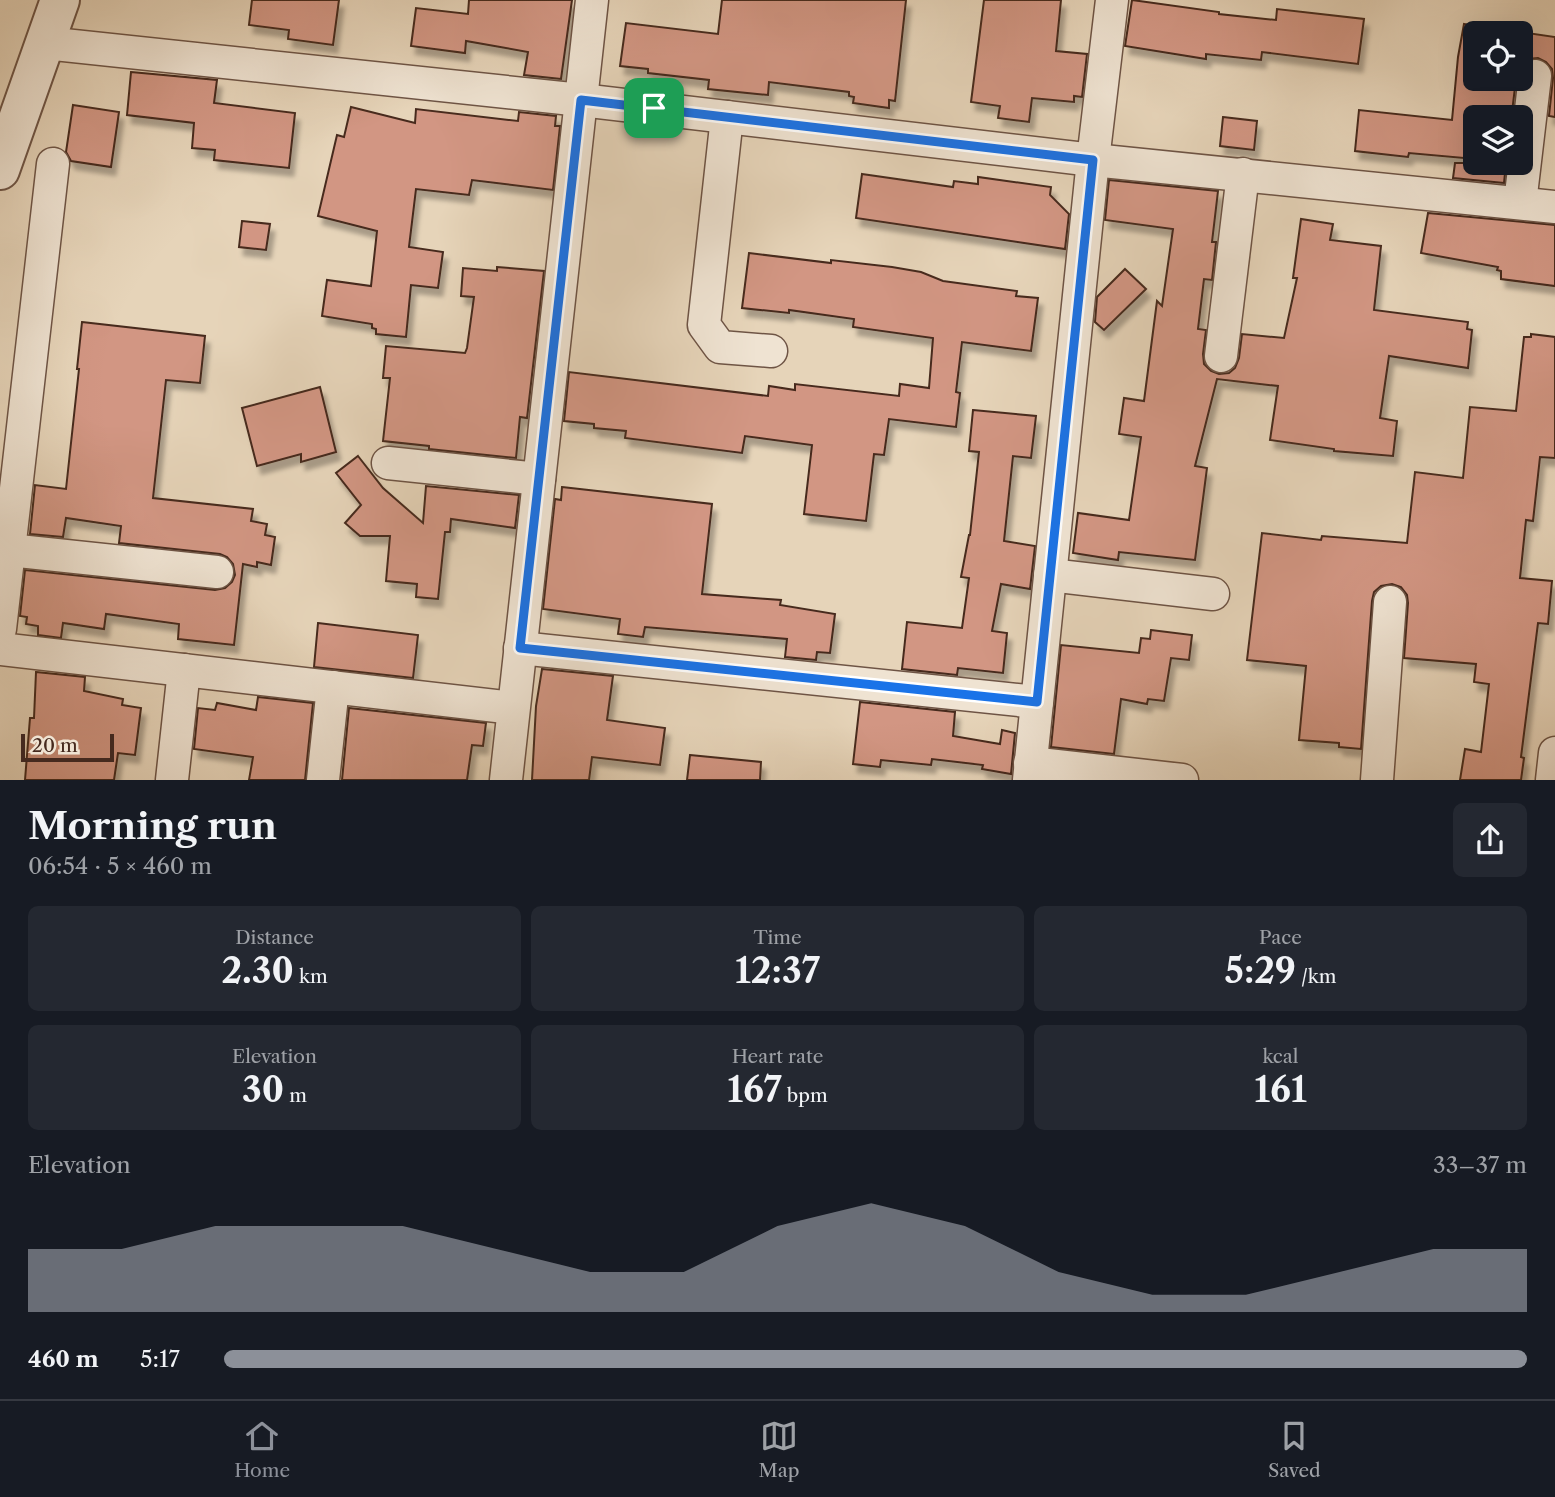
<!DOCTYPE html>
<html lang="en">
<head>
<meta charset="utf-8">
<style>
  body { margin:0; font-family:"Libre Caslon Text",serif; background:#242831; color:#f1f3f6; height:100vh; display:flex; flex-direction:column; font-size:26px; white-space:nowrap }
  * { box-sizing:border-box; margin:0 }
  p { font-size:23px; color:#9ea1a6 }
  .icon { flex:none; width:38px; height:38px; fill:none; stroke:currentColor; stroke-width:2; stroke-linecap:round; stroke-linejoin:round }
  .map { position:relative; height:780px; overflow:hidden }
  .panel { display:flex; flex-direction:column; background:#171b24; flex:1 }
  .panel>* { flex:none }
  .fabs { position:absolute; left:1463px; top:21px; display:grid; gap:14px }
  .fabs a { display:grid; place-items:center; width:70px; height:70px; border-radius:10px; background:#171b24; box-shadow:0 7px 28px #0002; font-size:35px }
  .scale { position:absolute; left:21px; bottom:18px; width:93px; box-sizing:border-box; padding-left:7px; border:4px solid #462a1e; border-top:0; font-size:19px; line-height:24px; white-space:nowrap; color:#462a1e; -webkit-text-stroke:5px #efe3d2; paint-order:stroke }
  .pin { position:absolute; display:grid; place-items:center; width:60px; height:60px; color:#fff; margin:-30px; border-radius:14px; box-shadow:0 4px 10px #0006 }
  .round { display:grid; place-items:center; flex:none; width:74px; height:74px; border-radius:10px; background:#242831 }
  .overview { display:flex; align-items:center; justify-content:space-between; height:119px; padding:0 28px }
  h1 { font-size:38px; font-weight:700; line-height:52px }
  .metrics { display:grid; grid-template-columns:repeat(3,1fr); gap:10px; height:119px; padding:7px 28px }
  .metrics div { display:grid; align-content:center; border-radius:10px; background:#242831; text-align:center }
  .metrics b { font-size:35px; font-weight:700 }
  .metrics small { font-size:19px; font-weight:400 }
  .metrics p { font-size:19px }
  .chart { height:196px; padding:14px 28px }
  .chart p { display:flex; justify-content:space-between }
  .chart svg { width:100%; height:126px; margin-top:7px; fill:#8c9099; opacity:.7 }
  ul { padding:0 28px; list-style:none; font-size:23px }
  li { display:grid; grid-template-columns:112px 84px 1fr; align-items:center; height:52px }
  li i { height:18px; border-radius:9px; background:#8c9099 }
  .tabs { display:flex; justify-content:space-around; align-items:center; height:98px; border-top:2px solid #363941; background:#171b24; font-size:19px; color:#9ea1a6 }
  .tabs a { display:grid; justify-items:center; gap:4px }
  .tabs .on { color:#8c9099 }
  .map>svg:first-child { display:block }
  .building { fill:#d29683; stroke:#462a1e; stroke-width:2; filter:url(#shadow) }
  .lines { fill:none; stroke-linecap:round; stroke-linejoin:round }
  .minor-casing { stroke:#6e5445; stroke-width:35 }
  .tertiary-casing { stroke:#6e5445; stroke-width:42 }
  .minor { stroke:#efe3d2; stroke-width:32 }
  .tertiary { stroke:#efe3d2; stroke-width:38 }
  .route-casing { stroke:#fff; stroke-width:14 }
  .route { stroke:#1a73e8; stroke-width:9 }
</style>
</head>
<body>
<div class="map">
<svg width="1555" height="780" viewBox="0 0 1555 780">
  <defs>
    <filter id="shadow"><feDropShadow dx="4.5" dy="8" stdDeviation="2" flood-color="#0004"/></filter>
  </defs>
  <rect width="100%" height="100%" fill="#e6d4b9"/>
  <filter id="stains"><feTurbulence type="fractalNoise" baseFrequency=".00286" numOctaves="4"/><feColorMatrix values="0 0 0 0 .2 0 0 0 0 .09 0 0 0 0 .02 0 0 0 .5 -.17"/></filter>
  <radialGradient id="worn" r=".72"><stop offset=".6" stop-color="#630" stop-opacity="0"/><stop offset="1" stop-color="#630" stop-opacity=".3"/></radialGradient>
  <g class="building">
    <path d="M 252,0 L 339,0 L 333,45 L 288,39 L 289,30 L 249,25 Z"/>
    <path d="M 469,0 L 572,0 L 561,79 L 524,75 L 528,52 L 466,41 L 465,53 L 411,46 L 416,8 L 468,14 Z"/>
    <path d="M 722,0 L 906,0 L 895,101 L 889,100 L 889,108 L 853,103 L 854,97 L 849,96 L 849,92 L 769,82 L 768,95 L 708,89 L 709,80 L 648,73 L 648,69 L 620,66 L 626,23 L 718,34 Z"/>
    <path d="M 984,0 L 1061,0 L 1056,51 L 1087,54 L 1082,97 L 1074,96 L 1074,102 L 1032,98 L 1029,122 L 998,118 L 1000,106 L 971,102 Z"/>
    <path d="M 1132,0 L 1219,12 L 1219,14 L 1276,20 L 1277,9 L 1364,19 L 1358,64 L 1262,52 L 1261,60 L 1206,54 L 1206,59 L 1125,46 Z"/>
    <path d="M 1464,24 L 1555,37 L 1555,117 L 1549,116 L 1553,78 L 1552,69 L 1546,62 L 1538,58 L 1528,59 L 1521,65 L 1521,33 L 1475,33 L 1475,79 L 1516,79 L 1512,112 L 1475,108 L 1475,159 L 1409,153 L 1408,157 L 1355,151 L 1359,110 L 1452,120 L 1458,57 Z"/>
    <path d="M 131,72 L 217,80 L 214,103 L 295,113 L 289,168 L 214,160 L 215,150 L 192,148 L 194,123 L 127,115 Z"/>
    <path d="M 73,105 L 119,112 L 111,167 L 71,161 L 66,152 Z"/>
    <path d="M 351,107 L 415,123 L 416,109 L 518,121 L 519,112 L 556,116 L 555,126 L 560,126 L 553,190 L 472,180 L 469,195 L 416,189 L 409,247 L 443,252 L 438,288 L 411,285 L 406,337 L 376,334 L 376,329 L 372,328 L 372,324 L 322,316 L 327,280 L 371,286 L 377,231 L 318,216 L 337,135 L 344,137 Z"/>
    <path d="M 1223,117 L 1257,121 L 1254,150 L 1220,146 Z"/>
    <path d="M 1455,163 L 1506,163 L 1504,183 L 1453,178 Z"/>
    <path d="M 862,174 L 953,187 L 954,181 L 978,184 L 978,177 L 1051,187 L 1050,195 L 1069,214 L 1065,249 L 856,218 Z"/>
    <path d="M 1109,180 L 1218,191 L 1212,242 L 1216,242 L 1212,280 L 1204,279 L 1198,329 L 1206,330 L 1203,354 L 1204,364 L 1211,371 L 1219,374 L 1229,373 L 1235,368 L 1239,358 L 1242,334 L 1284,338 L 1297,278 L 1293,278 L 1301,219 L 1333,224 L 1330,240 L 1381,246 L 1374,310 L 1468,322 L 1467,329 L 1472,330 L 1468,368 L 1389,356 L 1380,418 L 1397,421 L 1393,456 L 1334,451 L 1334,449 L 1270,440 L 1278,386 L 1217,379 L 1195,466 L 1207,468 L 1195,560 L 1119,552 L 1118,560 L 1073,553 L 1078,513 L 1129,520 L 1141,437 L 1119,434 L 1124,398 L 1144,401 L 1157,301 L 1162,306 L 1173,229 L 1105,220 Z"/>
    <path d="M 1428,213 L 1555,225 L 1555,286 L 1501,279 L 1501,271 L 1497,270 L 1498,267 L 1421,253 Z"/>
    <path d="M 242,221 L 270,224 L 266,250 L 239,247 Z"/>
    <path d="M 749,253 L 831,263 L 831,260 L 892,267 L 921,272 L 943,281 L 1017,291 L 1016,296 L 1038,298 L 1031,351 L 962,342 L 956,392 L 960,393 L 956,427 L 889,419 L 884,455 L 874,454 L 866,521 L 804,514 L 812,445 L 745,436 L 742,453 L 625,438 L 626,431 L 594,428 L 594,424 L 564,421 L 569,372 L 768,396 L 769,386 L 795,390 L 795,384 L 899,396 L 900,384 L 929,388 L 933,338 L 853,327 L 854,319 L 789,310 L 789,313 L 742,308 Z"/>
    <path d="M 497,267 L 544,271 L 527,418 L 520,417 L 516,458 L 429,449 L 429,446 L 383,441 L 390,378 L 383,378 L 386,346 L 465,353 L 467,348 L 474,297 L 461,296 L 463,268 L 497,271 Z"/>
    <path d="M 1125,269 L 1146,289 L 1104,330 L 1095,322 L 1097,297 Z"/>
    <path d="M 82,322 L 205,336 L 200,383 L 166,380 L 153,498 L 253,509 L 251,521 L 267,524 L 265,535 L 275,537 L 271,565 L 257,562 L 257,567 L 243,564 L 234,645 L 178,639 L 179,624 L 106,614 L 104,629 L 63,623 L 61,638 L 38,635 L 38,626 L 26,624 L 27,617 L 20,616 L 25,570 L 215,590 L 225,588 L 232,582 L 235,575 L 233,564 L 227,557 L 220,554 L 119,543 L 121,526 L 66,518 L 63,537 L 30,534 L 35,485 L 66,489 L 79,369 L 77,369 Z"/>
    <path d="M 1531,334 L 1555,337 L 1555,458 L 1540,457 L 1533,521 L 1526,520 L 1520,578 L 1552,581 L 1548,624 L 1538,623 L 1521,757 L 1524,758 L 1521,780 L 1460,780 L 1465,749 L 1481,752 L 1489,684 L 1474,682 L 1476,664 L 1404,658 L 1408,603 L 1407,595 L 1401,587 L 1392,584 L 1381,586 L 1374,592 L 1372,601 L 1361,749 L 1339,747 L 1339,743 L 1299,740 L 1306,666 L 1247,660 L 1262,533 L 1321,540 L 1322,536 L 1407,543 L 1415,472 L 1463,478 L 1470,407 L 1516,411 L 1524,337 L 1531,337 Z"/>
    <path d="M 320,387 L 336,452 L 301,462 L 301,454 L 257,466 L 242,408 Z"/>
    <path d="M 973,410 L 1036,416 L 1031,458 L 1013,456 L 1004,541 L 1035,546 L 1030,589 L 1001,584 L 992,631 L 1007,633 L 1003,673 L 958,668 L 957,675 L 902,669 L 907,622 L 962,628 L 969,578 L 961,577 L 969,535 L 970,535 L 979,452 L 969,451 Z"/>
    <path d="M 358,456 L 383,488 L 423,523 L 426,486 L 519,495 L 515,528 L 451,519 L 450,532 L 445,532 L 438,599 L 416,597 L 417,584 L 386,581 L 390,536 L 360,536 L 345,523 L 361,505 L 336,473 Z"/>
    <path d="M 562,487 L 712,504 L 702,594 L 781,600 L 780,605 L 835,614 L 830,653 L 817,652 L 816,660 L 785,657 L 787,639 L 645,627 L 643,637 L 618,634 L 620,619 L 543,609 L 555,499 L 561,500 Z"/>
    <path d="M 318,623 L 418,635 L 413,678 L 314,667 Z"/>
    <path d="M 1151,630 L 1192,635 L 1189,660 L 1171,658 L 1164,701 L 1148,699 L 1147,704 L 1121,699 L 1114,754 L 1051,747 L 1061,645 L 1139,653 L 1141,638 L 1150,639 Z"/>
    <path d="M 542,669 L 613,676 L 607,720 L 665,728 L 660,765 L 592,757 L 589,780 L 532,780 L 536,706 Z"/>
    <path d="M 36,672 L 85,677 L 84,691 L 123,699 L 122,705 L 141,708 L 135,755 L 118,753 L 114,780 L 25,780 L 30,718 L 34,718 Z"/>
    <path d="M 258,697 L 313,703 L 305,780 L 249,780 L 253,757 L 194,749 L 198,708 L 215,710 L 217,703 L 256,710 Z"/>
    <path d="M 860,702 L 955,712 L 953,736 L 1000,744 L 1002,730 L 1015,733 L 1011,774 L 982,769 L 983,765 L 932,759 L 931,765 L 881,760 L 880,767 L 853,764 Z"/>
    <path d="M 349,708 L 486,723 L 483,746 L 472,745 L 467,780 L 342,780 Z"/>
    <path d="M 690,755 L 761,762 L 760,780 L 687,780 Z"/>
  </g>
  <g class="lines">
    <g class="minor-casing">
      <g id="minor">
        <path d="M 45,43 L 581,100 L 1093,160 L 1555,207"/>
        <path d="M 727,117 L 704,325 L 720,347 L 771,351"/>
        <path d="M 1520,203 L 1535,76"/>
        <path d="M 1221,356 L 1243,174"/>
        <path d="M 388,463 L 539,479"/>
        <path d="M 9,550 L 217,572"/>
        <path d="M 1050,575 L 1213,594"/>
        <path d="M 0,629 L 53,164"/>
        <path d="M 520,648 L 1037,702"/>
        <path d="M 0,649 L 513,708"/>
        <path d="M 1030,763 L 1182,780"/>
        <path d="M 172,780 L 184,670"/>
        <path d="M 323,780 L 333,687"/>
        <path d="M 506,780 L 592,0"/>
        <path d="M 1029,780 L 1093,160 L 1112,0"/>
        <path d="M 1377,780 L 1390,602"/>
        <path d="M 1552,780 L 1555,753"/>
      </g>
    </g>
    <g class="tertiary-casing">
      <path id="tertiary" d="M 0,170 L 60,0"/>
    </g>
    <use href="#minor" class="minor"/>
    <use href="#tertiary" class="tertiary"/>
  </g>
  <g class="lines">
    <g class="route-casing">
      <path id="route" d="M 581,100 L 1093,160 L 1037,702 L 520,648 Z"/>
    </g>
    <use href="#route" class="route"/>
  </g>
  <rect width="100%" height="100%" filter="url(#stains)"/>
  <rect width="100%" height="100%" fill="url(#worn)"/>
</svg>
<div class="fabs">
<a><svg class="icon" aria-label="locate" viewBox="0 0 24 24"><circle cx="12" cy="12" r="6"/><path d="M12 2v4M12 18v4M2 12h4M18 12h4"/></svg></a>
<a><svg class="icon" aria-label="layers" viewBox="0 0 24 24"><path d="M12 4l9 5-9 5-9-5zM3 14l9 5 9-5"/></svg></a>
</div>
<div class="scale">20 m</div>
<div class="pin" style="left:654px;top:108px;background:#1e9e55"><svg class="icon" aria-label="arrive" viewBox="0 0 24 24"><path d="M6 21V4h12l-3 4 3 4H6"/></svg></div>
</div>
<section class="panel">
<div class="overview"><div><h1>Morning run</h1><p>06:54 · 5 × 460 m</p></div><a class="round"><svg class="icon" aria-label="share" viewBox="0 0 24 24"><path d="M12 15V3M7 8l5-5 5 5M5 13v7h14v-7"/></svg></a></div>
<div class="metrics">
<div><p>Distance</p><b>2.30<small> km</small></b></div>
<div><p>Time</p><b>12:37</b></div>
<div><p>Pace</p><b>5:29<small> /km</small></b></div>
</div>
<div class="metrics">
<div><p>Elevation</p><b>30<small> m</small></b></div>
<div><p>Heart rate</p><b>167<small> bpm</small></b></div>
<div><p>kcal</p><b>161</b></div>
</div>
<div class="chart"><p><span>Elevation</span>33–37 m</p>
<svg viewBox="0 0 160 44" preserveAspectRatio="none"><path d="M0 44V22L10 22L20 14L30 14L40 14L50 22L60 30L70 30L80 14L90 6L100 14L110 30L120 38L130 38L140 30L150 22L160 22V44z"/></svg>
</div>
<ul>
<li><b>460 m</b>5:17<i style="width:100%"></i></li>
</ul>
</section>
<nav class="tabs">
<a class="on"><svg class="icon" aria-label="home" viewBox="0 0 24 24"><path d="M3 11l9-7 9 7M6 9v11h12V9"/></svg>Home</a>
<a><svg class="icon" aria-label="map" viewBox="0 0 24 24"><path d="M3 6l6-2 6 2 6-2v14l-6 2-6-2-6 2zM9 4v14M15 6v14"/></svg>Map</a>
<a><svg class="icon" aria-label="saved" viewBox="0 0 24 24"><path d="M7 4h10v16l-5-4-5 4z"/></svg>Saved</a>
</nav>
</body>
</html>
